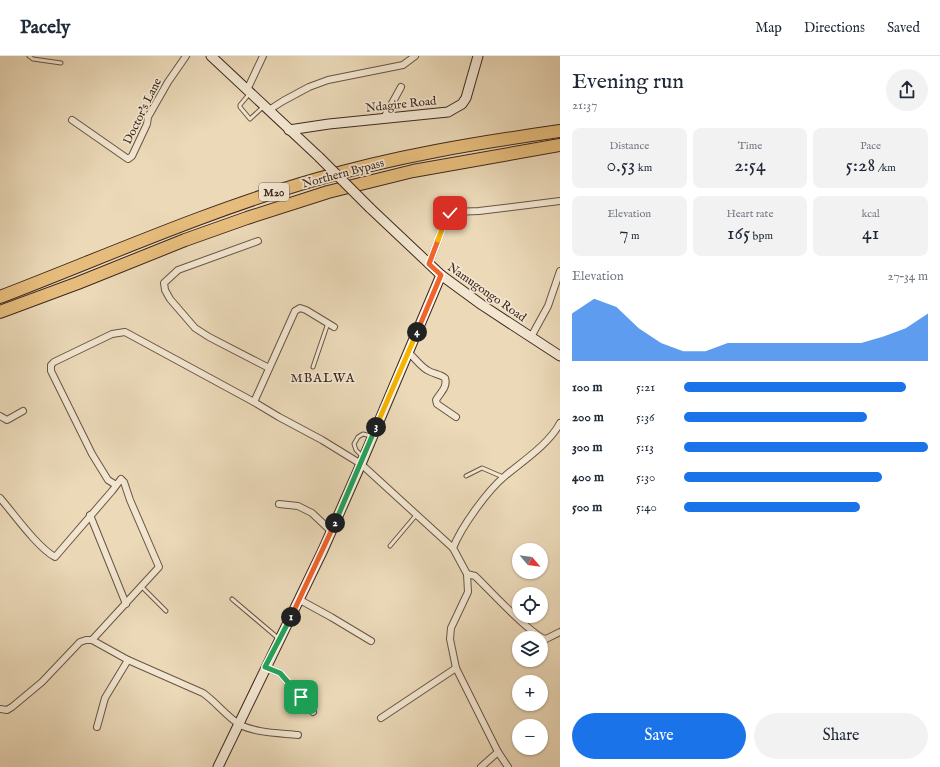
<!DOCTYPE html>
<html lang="en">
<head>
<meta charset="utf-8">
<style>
  body { margin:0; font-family:"IM FELL English",serif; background:#f2f2f3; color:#1f2937; height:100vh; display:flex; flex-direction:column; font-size:15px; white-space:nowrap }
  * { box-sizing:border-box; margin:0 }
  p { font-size:13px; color:#747a83 }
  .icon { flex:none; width:22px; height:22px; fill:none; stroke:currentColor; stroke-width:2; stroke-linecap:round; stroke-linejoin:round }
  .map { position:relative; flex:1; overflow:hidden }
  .drawer { display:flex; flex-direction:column; background:#fff; width:380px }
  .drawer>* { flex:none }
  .needle { width:26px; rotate:119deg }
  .tools { position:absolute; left:512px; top:487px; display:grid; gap:8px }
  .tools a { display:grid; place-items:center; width:36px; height:36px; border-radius:50%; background:#fff; box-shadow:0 1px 3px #0004; font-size:20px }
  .pin { position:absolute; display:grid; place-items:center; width:34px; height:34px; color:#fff; margin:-17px; border-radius:8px; box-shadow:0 2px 6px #0006 }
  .km { position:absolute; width:20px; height:20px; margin:-10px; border-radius:50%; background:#222; color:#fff; font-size:11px; line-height:20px; text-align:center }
  .round { display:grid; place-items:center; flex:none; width:42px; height:42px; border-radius:21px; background:#f2f2f3 }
  .head { display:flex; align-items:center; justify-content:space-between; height:68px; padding:0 12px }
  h1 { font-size:22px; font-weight:600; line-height:30px }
  .stats { display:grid; grid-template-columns:repeat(3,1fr); gap:6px; height:68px; padding:4px 12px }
  .stats div { display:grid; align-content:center; border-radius:8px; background:#f2f2f3; text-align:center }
  .stats b { font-size:20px; font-weight:600 }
  .stats small { font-size:11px; font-weight:400 }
  .stats p { font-size:11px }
  .chart { height:112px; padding:8px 12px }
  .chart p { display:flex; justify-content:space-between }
  .chart svg { width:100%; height:72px; margin-top:4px; fill:#1a73e8; opacity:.7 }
  .action { display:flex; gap:8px; margin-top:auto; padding:8px 12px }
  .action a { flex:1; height:46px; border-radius:24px; background:#1a73e8; color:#fff; font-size:16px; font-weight:600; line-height:46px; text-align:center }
  .action a+a { background:#f2f2f3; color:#1f2937 }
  ul { padding:0 12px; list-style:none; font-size:13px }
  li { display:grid; grid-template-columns:64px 48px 1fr; align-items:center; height:30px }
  li i { height:10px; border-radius:5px; background:#1a73e8 }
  header { display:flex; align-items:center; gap:24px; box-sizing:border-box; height:56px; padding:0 20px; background:#fff; border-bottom:1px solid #e0e1e3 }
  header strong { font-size:19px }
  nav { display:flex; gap:22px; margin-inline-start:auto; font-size:14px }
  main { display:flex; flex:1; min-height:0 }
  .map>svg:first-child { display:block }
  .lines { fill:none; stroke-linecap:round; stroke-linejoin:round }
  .lane-casing { stroke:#695444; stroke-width:5 }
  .street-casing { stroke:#695444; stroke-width:8 }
  .secondary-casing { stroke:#3e271d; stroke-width:11 }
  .highway-casing { stroke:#3e271d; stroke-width:14 }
  .lane { stroke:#f2e6d1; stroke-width:3 }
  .street { stroke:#f2e6d1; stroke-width:6 }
  .secondary { stroke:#f2e6d1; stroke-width:9 }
  .highway { stroke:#e6bc7c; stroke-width:12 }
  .secondary-bridge-casing { stroke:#3e271d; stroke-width:11; stroke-linecap:butt }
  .secondary-bridge { stroke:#f2e6d1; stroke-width:9 }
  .split-1-casing { stroke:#fff; stroke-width:8 }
  .split-2-casing { stroke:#fff; stroke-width:8 }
  .split-3-casing { stroke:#fff; stroke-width:8 }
  .split-4-casing { stroke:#fff; stroke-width:8 }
  .split-5-casing { stroke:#fff; stroke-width:8 }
  .split-6-casing { stroke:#fff; stroke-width:8 }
  .split-1 { stroke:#22a559; stroke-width:5 }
  .split-2 { stroke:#f0652b; stroke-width:5 }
  .split-3 { stroke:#22a559; stroke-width:5 }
  .split-4 { stroke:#f5b400; stroke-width:5 }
  .split-5 { stroke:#f0652b; stroke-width:5 }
  .split-6 { stroke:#f5b400; stroke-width:5 }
  .labels { text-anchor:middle; stroke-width:3.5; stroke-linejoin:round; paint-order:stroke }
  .shield { fill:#f2e6d1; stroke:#746053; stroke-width:1 }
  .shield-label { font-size:11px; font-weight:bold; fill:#3e271d }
  .street-label { font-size:12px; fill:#3e271d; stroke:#f2e6d1 }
  .neighbourhood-label { font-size:13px; letter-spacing:1px; fill:#3e271d; stroke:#f2e6d1 }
</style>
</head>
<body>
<header>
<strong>Pacely</strong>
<nav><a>Map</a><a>Directions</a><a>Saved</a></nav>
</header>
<main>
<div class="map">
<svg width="560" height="711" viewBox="0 0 560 711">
  <rect width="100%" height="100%" fill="#ebd9b8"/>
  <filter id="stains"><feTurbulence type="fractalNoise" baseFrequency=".005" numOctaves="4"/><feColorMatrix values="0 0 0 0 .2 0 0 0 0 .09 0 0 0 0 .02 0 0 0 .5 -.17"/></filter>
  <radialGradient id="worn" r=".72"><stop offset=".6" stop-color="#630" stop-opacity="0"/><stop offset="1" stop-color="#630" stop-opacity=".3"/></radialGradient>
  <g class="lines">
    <g class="lane-casing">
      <g id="lane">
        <path d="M 29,0 L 33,3 L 61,7"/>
        <path d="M 250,37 L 240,49 L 240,51 L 250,63 L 263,51"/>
        <path d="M 313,311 L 328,267"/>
        <path d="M 362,400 L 356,394 L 354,388 L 358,381 L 363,378 L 371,380"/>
        <path d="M 466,420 L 482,412 L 503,421"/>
        <path d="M 390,490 L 417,458"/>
        <path d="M 142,531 L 166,555"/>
        <path d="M 232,543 L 278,582"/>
      </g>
    </g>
    <g class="street-casing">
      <g id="street">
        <path d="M 247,34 L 263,0"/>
        <path d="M 269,54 L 283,45 L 309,31 L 328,24 L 403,9 L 415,0"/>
        <path d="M 384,62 L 401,31"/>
        <path d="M 72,64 L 128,103 L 132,100 L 147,68 L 148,61 L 168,26 L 186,0"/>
        <path d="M 258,185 L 178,214 L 164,227 L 165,234 L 170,243 L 195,272 L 209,281 L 269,312"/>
        <path d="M 429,208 L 447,160 L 453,156 L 479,155 L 560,145"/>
        <path d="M 334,271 L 306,254 L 300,252 L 295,255 L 254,346 L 279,361 L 322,384 L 361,408 L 453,492"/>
        <path d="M 531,281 L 548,250 L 560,215"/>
        <path d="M 408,296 C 415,302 419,309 427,314 C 433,318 440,318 445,322 C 448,331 440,337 436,344 L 437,348 L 456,361"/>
        <path d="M 0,360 L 7,364 L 23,355"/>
        <path d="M 116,429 L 108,424 L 92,398 L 51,315 L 51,309 L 54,306 L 112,278 L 125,276 L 254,346"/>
        <path d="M 0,442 C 14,458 37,491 55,501 L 112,435 L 121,423 L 124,426 L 130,444 L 159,511 L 92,584"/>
        <path d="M 279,448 L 298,450 L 312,457 L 331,475"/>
        <path d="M 90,459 L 126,548"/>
        <path d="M 467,518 L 475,520 C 488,532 532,581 546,583 L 560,576"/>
        <path d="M 300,544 L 331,561 L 371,585"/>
        <path d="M 265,611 L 280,617 L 313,656"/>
        <path d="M 0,653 L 7,654 L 12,651 L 42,626 L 80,586 L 86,584 L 92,584 L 128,604 L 203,637 C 216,646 226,660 239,668 C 254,677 280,677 298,679"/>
        <path d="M 381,662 L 456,612"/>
        <path d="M 97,671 L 105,642 L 128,604"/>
        <path d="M 481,711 L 498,696"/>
        <path d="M 508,711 L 498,696 L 456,612 L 450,583 L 451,572 L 468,536 L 467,518 L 453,492 C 461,471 488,434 505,420 C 523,405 549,388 560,367"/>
      </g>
    </g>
    <g class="secondary-casing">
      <g id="secondary">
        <path d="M 211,0 L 319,101"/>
        <path d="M 289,74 L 329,68 L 448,56 L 462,48 L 466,42 L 478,0"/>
        <path d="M 370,152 L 441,219 L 482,249 L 560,300"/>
        <path d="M 218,711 L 323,494 L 361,408 L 441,219"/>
      </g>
    </g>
    <g class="highway-casing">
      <g id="highway">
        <path d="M 0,241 C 104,201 207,155 314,124 C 396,100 476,87 560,75"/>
        <path d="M 0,256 L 78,227 L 185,184 L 247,162 L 328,136 L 413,115 L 560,89"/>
      </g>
    </g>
    <use href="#lane" class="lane"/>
    <use href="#street" class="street"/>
    <use href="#secondary" class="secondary"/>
    <use href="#highway" class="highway"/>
    <g class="secondary-bridge-casing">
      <path id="secondary-bridge" d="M 319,101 L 370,152"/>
    </g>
    <use href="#secondary-bridge" class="secondary-bridge"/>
  </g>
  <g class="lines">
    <g class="split-1-casing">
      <path id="split-1" d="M 291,561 L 265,611 L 280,617 L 301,641"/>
    </g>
    <g class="split-2-casing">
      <path id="split-2" d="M 291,561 L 335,467"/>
    </g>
    <g class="split-3-casing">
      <path id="split-3" d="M 335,467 L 376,371"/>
    </g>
    <g class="split-4-casing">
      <path id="split-4" d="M 376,371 L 417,276"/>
    </g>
    <g class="split-5-casing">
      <path id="split-5" d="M 417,276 L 441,219 L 429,208 L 438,184"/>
    </g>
    <g class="split-6-casing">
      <path id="split-6" d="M 438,184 L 447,160 L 450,157"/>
    </g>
    <use href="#split-1" class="split-1"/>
    <use href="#split-2" class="split-2"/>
    <use href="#split-3" class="split-3"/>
    <use href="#split-4" class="split-4"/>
    <use href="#split-5" class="split-5"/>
    <use href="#split-6" class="split-6"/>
  </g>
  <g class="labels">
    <rect class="shield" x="259" y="127" width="30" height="18" rx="3"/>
    <g class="shield-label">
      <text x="274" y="140">M20</text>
    </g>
    <g class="street-label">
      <text transform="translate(401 48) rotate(-6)" y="4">Ndagire Road</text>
      <text transform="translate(142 55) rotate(-64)" y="4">Doctor's Lane</text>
      <text transform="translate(343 117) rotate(-15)" y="4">Northern Bypass</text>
      <text transform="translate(487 236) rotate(35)" y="4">Namugongo Road</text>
    </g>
    <g class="neighbourhood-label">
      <text x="323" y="326">MBALWA</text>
    </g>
  </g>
  <rect width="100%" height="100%" filter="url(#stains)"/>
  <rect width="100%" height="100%" fill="url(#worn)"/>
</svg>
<div class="tools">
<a><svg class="needle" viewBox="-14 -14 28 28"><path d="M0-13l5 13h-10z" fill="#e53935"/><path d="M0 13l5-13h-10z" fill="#747a83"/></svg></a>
<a><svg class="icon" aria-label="locate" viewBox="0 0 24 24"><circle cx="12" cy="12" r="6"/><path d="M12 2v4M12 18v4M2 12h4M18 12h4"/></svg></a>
<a><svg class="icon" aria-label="layers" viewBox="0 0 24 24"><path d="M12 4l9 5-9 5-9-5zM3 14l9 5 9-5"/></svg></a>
<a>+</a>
<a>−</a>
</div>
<div class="pin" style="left:301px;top:641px;background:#1e9e55"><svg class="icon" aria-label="arrive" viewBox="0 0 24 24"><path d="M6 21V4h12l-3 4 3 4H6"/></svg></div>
<div class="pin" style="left:450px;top:157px;background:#d93025"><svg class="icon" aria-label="check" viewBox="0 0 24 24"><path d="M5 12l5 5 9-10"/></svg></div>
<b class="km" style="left:291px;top:561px">1</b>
<b class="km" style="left:335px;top:467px">2</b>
<b class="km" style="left:376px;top:371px">3</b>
<b class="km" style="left:417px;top:276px">4</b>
</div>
<section class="drawer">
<div class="head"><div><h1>Evening run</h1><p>21:37</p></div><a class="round"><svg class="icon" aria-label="share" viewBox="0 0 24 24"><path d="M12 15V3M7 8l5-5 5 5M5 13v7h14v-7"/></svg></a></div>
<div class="stats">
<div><p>Distance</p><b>0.53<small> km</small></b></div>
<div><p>Time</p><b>2:54</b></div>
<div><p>Pace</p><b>5:28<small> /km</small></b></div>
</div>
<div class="stats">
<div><p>Elevation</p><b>7<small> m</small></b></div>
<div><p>Heart rate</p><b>165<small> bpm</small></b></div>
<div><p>kcal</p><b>41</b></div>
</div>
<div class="chart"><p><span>Elevation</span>27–34 m</p>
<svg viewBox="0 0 160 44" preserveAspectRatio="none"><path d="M0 44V15L10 6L20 11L30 24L40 33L50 38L60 38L70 33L80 33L90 33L100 33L110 33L120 33L130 33L140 29L150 24L160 15V44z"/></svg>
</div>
<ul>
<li><b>100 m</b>5:21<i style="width:91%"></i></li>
<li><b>200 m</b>5:36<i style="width:75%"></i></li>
<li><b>300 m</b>5:13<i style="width:100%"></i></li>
<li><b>400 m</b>5:30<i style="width:81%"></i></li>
<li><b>500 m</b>5:40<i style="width:72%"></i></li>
</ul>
<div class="action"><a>Save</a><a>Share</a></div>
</section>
</main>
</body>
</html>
